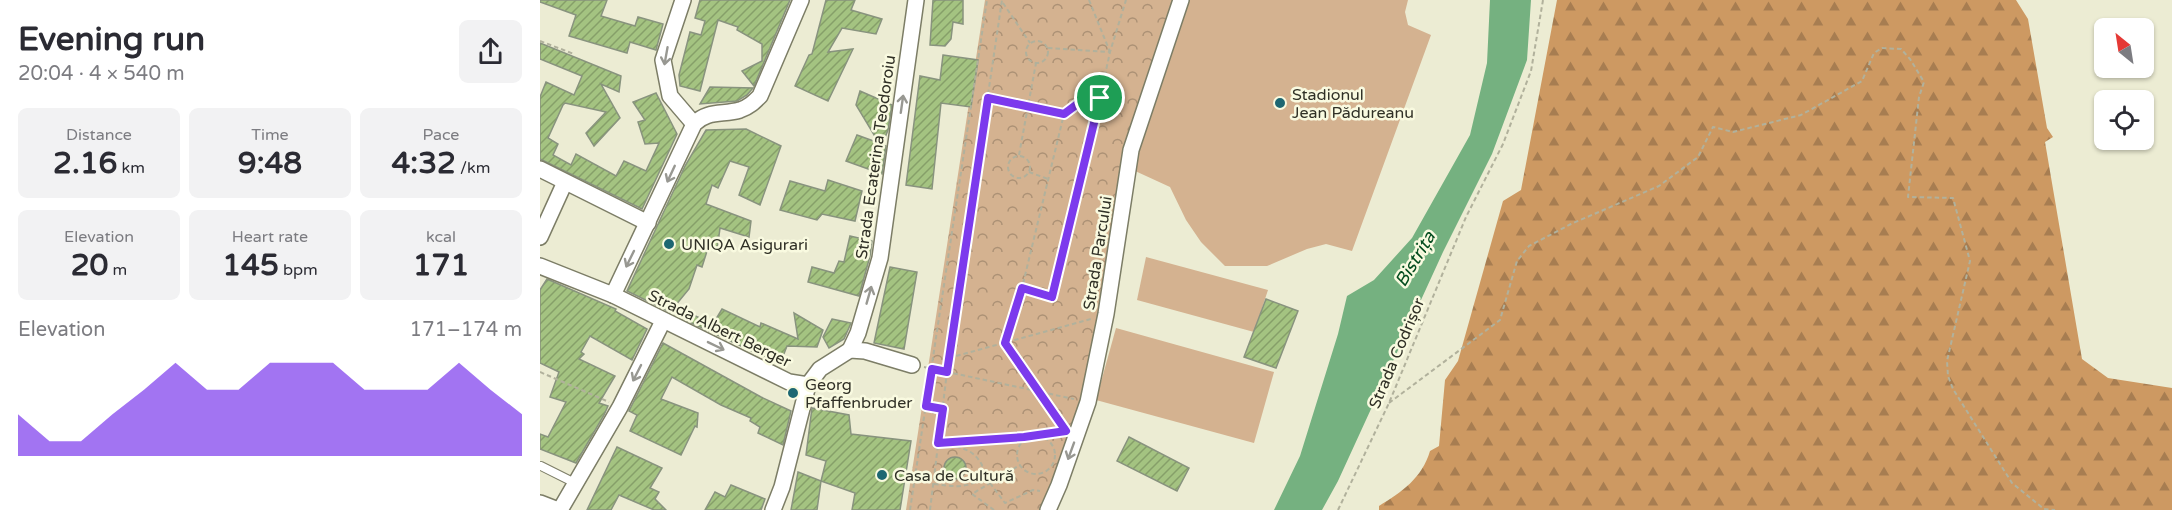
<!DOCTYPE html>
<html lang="en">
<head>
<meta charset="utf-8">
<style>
  body { margin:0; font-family:"Varela Round",sans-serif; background:#f2f2f3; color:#2b2b33; height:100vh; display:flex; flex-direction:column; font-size:22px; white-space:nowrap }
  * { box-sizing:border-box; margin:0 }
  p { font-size:20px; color:#7c7c81 }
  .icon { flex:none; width:33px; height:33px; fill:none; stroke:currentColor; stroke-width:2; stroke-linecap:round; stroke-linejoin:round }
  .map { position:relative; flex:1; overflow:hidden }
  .sheet { display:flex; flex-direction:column; background:#fff; width:540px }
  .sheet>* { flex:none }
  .needle { width:39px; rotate:330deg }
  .fabs { position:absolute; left:1554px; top:18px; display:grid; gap:12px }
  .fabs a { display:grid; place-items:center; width:60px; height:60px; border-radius:9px; background:#fff; box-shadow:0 2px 4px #0004; font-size:30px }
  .pin { position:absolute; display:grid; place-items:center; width:51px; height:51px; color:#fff; margin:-26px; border:3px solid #fff; border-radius:50%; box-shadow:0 2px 6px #0007 }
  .round { display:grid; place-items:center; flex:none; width:63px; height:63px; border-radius:9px; background:#f2f2f3 }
  .head { display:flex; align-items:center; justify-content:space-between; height:102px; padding:0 18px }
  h1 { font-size:33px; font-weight:800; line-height:45px }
  .stats { display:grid; grid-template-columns:repeat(3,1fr); gap:9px; height:102px; padding:6px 18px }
  .stats div { display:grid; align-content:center; border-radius:9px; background:#f2f2f3; text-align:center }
  .stats b { font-size:30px; font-weight:800 }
  .stats small { font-size:16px; font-weight:400 }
  .stats p { font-size:16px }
  .chart { height:168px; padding:12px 18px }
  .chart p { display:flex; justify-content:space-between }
  .chart svg { width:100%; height:108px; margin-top:6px; fill:#7c3aed; opacity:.7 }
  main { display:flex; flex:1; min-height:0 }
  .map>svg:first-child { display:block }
  .grass { fill:#d4b290 }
  .forest { fill:url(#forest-firs) }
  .park { fill:url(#park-crowns) }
  .water { fill:#75b180 }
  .building { fill:url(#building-hatch); stroke:#88937e; stroke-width:1.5 }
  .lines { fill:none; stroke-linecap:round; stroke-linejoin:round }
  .lane-casing { stroke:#7c7d66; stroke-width:10 }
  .street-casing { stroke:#7c7d66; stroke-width:18 }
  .path { stroke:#b1b19c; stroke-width:2; stroke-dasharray:4.5 3; stroke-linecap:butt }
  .lane { stroke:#fff; stroke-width:8 }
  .street { stroke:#fff; stroke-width:15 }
  .oneway { stroke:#989892 }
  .route-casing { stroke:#fff; stroke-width:12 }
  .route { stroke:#7c3aed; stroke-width:8 }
  .poi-dot { fill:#1d6772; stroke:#f9fae0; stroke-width:2 }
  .labels { text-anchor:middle; stroke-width:5; stroke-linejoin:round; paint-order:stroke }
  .poi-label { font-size:16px; fill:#303026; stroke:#f9fae0; text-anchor:start }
  .street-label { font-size:16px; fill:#303026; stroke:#f9fae0 }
  .water-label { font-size:18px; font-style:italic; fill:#034c1e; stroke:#f9fae0 }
</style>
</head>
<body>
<main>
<section class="sheet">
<div class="head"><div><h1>Evening run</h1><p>20:04 · 4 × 540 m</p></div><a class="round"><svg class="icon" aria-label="share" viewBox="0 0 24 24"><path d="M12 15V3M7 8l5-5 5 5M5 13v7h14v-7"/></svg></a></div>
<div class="stats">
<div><p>Distance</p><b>2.16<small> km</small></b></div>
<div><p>Time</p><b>9:48</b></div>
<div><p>Pace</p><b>4:32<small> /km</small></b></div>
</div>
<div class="stats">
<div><p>Elevation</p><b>20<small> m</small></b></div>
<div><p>Heart rate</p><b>145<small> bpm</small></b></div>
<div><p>kcal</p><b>171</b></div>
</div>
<div class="chart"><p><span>Elevation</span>171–174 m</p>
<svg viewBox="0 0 160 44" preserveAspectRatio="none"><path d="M0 44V27L10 38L20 38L30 27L40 17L50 6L60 17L70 17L80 6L90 6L100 6L110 17L120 17L130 17L140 6L150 17L160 27V44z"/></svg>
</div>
</section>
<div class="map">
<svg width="1632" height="510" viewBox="0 0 1632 510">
  <defs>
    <pattern id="forest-firs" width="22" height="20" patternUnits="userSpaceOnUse" patternTransform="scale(1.5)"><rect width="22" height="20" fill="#cd9962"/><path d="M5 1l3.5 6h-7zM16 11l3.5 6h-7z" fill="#a77d51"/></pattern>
    <pattern id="park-crowns" width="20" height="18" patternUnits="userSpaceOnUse" patternTransform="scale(1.5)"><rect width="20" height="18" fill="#d4b290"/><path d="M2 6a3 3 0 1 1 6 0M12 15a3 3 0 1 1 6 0" fill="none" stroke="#ac9175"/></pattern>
    <pattern id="building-hatch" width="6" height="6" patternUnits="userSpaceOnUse" patternTransform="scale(1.5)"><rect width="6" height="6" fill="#a4c381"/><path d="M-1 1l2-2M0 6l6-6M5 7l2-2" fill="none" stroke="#869f69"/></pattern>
  </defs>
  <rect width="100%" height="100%" fill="#ececd3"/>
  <g class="grass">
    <path d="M 648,0 L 868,0 L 865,12 L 868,25 L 891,35 L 812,251 L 786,244 L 767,249 L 727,266 L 685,266 L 661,242 L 646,220 L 630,187 L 593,170 Z"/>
    <path d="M 606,257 L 728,290 L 714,332 L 597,300 Z"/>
    <path d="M 576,328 L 734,372 L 714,443 L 556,400 Z"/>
  </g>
  <path class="forest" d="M 1017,0 L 1476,0 L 1488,19 L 1507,128 L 1513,137 L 1505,142 L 1542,359 L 1568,378 L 1632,388 L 1632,510 L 839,510 L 839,506 C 862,492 882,478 890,451 L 899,446 L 905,380 L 918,361 L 963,201 L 981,190 Z"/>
  <path class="park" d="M 445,0 L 638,0 L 591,150 L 543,421 L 502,510 L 366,510 Z"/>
  <path class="water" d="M 950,0 L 991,0 L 987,60 L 952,154 L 903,252 L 798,481 L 782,510 L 734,510 L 760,456 L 798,334 L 807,296 L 834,280 L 872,238 L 930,135 L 947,63 Z"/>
  <g class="building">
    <path d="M 0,0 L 67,0 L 61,16 L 95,26 L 98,17 L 123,24 L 116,50 L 90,42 L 87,53 L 29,36 L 36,15 L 0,2 Z"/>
    <path d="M 160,0 L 250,0 L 214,86 L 202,71 L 222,61 L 222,44 L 197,30 L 198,27 L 178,20 L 160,91 L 140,86 L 139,75 L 150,32 L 161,35 L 165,21 L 155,18 Z"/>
    <path d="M 286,0 L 315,0 L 311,10 L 342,19 L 336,34 L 302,28 L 288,52 L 313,49 L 288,101 L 255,86 L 269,55 L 272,54 Z"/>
    <path d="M 393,0 L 423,0 L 423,24 L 413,22 L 411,39 L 405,46 L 390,45 Z"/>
    <path d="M 0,43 L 81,76 L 79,92 L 61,84 L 80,118 L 54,146 L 46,133 L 66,112 L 25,103 L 23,105 L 8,138 L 18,144 L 13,155 L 31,165 L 36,154 L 76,176 L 84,161 L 106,171 L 119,143 L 105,144 L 98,122 L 105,120 L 93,102 L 116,93 L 137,134 L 102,209 L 0,159 L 0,97 L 6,82 L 34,95 L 42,76 L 0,59 Z"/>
    <path d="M 403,55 L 438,60 L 431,107 L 401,103 L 392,189 L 366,185 L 380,76 L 400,80 Z"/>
    <path d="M 170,87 L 213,88 L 207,95 L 197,101 L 160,104 Z"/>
    <path d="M 320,91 L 352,105 L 348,130 L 342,145 L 346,146 L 342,174 L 306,161 L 317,135 L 339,143 L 316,105 Z"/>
    <path d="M 206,129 L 241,146 L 220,205 L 199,195 L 209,167 L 190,161 L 178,188 L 172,185 L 166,204 L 211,221 L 209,237 L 180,228 L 177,251 L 168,248 L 162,267 L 157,265 L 149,289 L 130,312 L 87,291 L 145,166 L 166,130 Z"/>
    <path d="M 288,180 L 322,191 L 315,221 L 282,214 L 277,220 L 240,210 L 250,181 L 285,191 Z"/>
    <path d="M 310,236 L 332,241 L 330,256 L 319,296 L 268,282 L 272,267 L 294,273 L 299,261 L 304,262 Z"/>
    <path d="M 350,267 L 377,272 L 364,349 L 334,343 Z"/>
    <path d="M 7,279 L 76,309 L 75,311 L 107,329 L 92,360 L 50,336 L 41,352 L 44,354 L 39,359 L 75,376 L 59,403 L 68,406 L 64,415 L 36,463 L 0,449 L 0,434 L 8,437 L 26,402 L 10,397 L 19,372 L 0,363 L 0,290 Z"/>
    <path d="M 726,299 L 758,311 L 736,368 L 704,357 Z"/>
    <path d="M 182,309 L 220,327 L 221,323 L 258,339 L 254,313 L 283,330 L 277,347 L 247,346 L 240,364 L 147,321 L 151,314 L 173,324 Z"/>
    <path d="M 292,319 L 311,323 L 304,339 L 289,348 L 283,337 Z"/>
    <path d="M 123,343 L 221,397 L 251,411 L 243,445 L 218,433 L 220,427 L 210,421 L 211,418 L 181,405 L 132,377 L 121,399 L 158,413 L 157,427 L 155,426 L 141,455 L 90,431 L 97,415 L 89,411 Z"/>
    <path d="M 272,408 L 309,415 L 311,434 L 371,441 L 360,510 L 312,510 L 315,493 L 281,481 L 286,461 L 266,455 Z"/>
    <path d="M 589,437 L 649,468 L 637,491 L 577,461 Z"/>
    <path d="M 77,447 L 122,468 L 110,488 L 119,492 L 115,499 L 126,510 L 114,510 L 79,495 L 71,510 L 47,510 Z"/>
    <circle cx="415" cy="468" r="11"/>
    <path d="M 258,472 L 281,481 L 277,510 L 251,510 Z"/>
    <path d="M 191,485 L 225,499 L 221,510 L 165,510 L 175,492 L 185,497 Z"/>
  </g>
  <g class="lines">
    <g class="lane-casing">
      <path id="lane" d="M 1,466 L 35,483"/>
    </g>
    <g class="street-casing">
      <g id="street">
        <path d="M 143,0 L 123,60 L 130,96 L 154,124"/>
        <path d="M 0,169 L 108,223"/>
        <path d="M 0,237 L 25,182"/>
        <path d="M 0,266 L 73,295 L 249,382 L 268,385"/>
        <path d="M 73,295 L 154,124 C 167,110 183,115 200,110 C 209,107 214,102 220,96 L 261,0"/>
        <path d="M 310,350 L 318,333 L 340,258 L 376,0"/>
        <path d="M 0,503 L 18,510"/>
        <path d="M 20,510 L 80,407 L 123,321"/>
        <path d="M 233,510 L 242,487 L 268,385 L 280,369 L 310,350 L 325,351 L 372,365"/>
        <path d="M 508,510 L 519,485 L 548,402 L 566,314 L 591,150 L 641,0"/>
      </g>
    </g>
    <g class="path">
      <path d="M 549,0 L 570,52"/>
      <path d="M 463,3 L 490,43"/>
      <circle cx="497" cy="52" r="11"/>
      <path d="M 0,41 L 34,54"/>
      <path d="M 508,48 L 570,52"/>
      <path d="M 448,98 L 524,114 L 482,288 L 465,343 L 524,427"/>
      <path d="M 560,98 L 570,52 L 586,0"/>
      <path d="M 479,155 L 496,63"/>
      <circle cx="479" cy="167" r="11"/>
      <path d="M 489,172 L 508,179"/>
      <path d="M 482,288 L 512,297 L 560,98 L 548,96 L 524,114"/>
      <path d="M 409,358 L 551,319"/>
      <path d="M 384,367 L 534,399"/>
      <path d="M 0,372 L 69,402"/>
      <path d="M 849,403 L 960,320 L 977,261 L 989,246 L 1031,224 L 1119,186 L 1158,157 L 1173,127 L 1193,132 L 1261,115 L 1322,81 L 1334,53 L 1342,48 L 1361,49 L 1370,59 L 1384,82 L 1379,97 L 1368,197 L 1413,198 L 1430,261 L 1407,361 L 1408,376 L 1413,389 L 1472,483 L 1504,509 L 1515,510"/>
      <path d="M 386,406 L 401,409"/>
      <circle cx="496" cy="455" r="19"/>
      <path d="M 398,443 L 484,437 L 524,431"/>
      <path d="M 450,483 L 465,503 L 493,490 L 500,491"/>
      <path d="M 394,484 C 411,486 424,489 439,480 L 442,465 C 432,447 420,448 401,444"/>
      <path d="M 370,510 L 447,0"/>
      <path d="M 390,510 L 407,372 L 462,0"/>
      <path d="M 454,510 L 432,494 L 480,465"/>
      <path d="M 798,510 L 849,403 L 926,217 L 963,144 L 991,71 L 1003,0"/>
    </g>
    <use href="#lane" class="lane"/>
    <use href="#street" class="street"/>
  </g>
  <defs><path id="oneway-shaft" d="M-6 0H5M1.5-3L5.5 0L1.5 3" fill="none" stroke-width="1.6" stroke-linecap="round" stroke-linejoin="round" transform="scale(1.5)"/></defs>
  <g class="oneway">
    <use href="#oneway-shaft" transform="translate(126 56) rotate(100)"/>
    <use href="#oneway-shaft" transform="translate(362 104) rotate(-82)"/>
    <use href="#oneway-shaft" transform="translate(131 174) rotate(115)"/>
    <use href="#oneway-shaft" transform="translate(90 259) rotate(116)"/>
    <use href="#oneway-shaft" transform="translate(329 295) rotate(-74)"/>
    <use href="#oneway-shaft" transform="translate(176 346) rotate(26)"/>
    <use href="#oneway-shaft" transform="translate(97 373) rotate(117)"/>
    <use href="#oneway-shaft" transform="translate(531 451) rotate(110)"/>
  </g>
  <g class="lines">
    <g class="route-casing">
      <path id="route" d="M 548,96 L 560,98 L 512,297 L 482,288 L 465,343 L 526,431 L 484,437 L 398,443 L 403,409 L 386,406 L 392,369 L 407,372 L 448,98 L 524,114 Z"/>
    </g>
    <use href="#route" class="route"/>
  </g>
  <g class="poi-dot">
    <circle cx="740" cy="103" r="6"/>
    <circle cx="129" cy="244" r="6"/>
    <circle cx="253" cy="393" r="6"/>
    <circle cx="342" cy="475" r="6"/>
  </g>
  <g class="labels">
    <g class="poi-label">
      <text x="752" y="100">Stadionul<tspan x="752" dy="18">Jean Pădureanu</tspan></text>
      <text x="141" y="250">UNIQA Asigurari</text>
      <text x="265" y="390">Georg<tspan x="265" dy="18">Pfaffenbruder</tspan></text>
      <text x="354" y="481">Casa de Cultură</text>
    </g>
    <g class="street-label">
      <text transform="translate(335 157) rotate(-82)" y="6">Strada Ecaterina Teodoroiu</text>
      <text transform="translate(557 253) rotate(-81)" y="6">Strada Parcului</text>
      <text transform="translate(180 328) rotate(26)" y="6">Strada Albert Berger</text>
      <text transform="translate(856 353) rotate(-67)" y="6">Strada Codrișor</text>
    </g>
    <g class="water-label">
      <text transform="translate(875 259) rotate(-59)" y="6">Bistrița</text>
    </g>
  </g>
</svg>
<div class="fabs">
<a><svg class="needle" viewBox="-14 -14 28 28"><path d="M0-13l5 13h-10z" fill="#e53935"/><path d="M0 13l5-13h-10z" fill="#7c7c81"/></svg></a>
<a><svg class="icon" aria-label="locate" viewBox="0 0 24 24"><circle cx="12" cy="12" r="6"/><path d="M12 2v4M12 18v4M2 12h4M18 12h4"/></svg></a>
</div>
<div class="pin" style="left:560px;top:98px;background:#1e9e55"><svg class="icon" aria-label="arrive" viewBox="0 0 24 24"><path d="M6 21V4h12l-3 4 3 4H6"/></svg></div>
</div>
</main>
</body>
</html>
